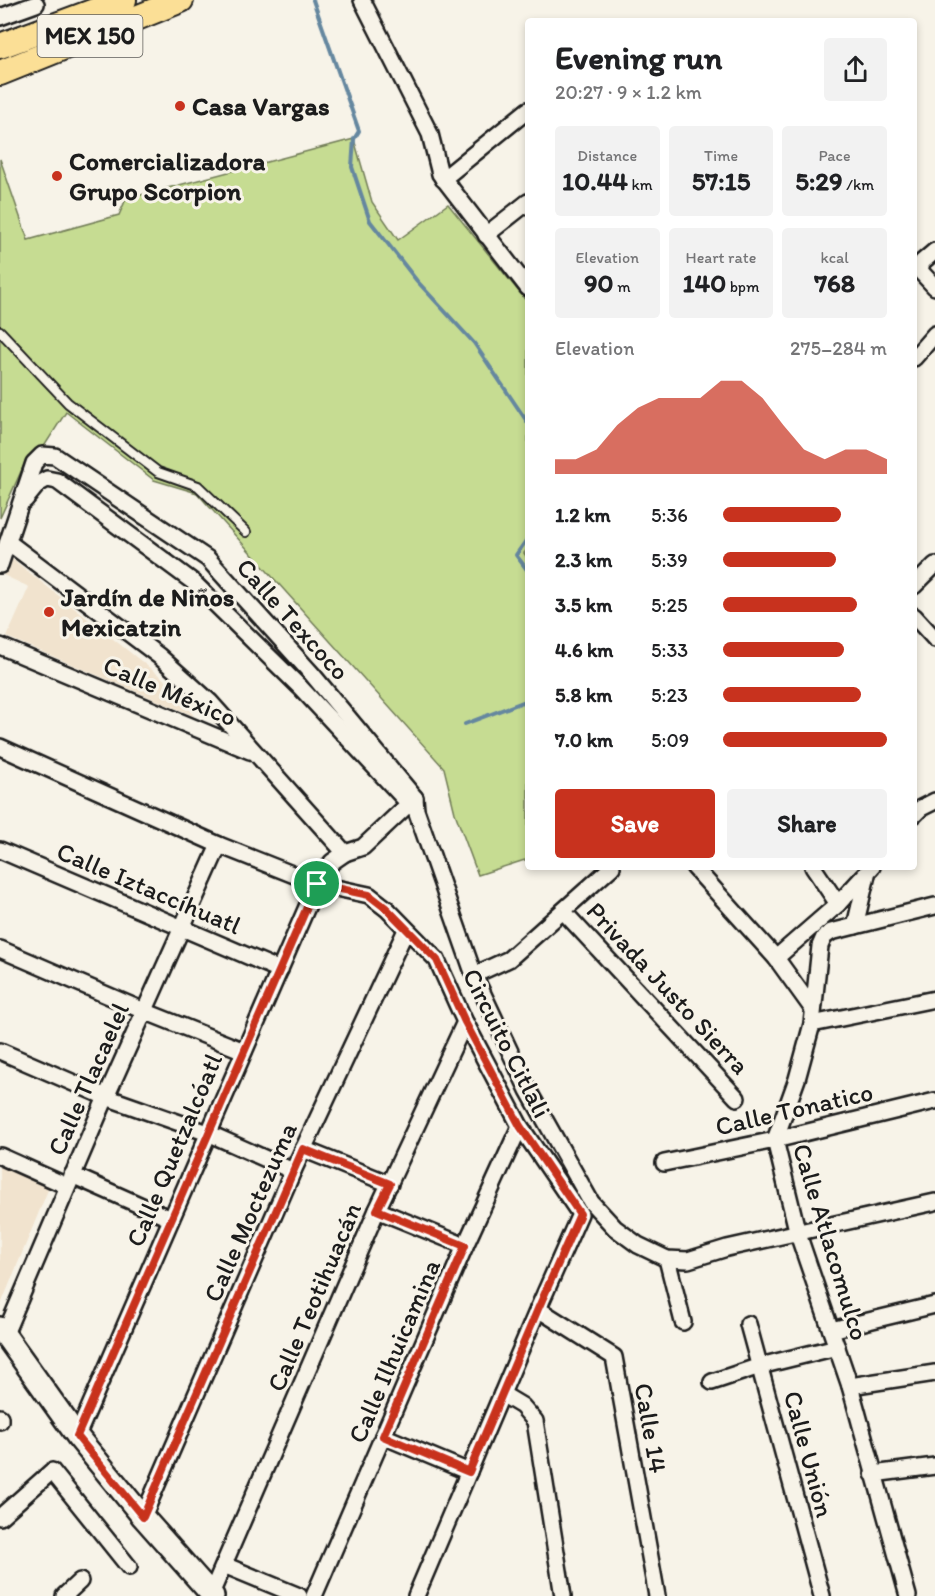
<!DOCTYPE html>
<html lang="en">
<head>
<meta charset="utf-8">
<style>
  body { margin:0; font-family:Itim,sans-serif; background:#f2f2f2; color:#202124; height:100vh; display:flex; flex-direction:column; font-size:22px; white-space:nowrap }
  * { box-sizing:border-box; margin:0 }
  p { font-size:20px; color:#757577 }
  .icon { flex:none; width:33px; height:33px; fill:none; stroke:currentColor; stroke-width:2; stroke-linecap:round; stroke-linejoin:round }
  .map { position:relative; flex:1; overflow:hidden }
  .panel { position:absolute; left:525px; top:18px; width:392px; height:852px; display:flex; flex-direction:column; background:#fff; border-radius:6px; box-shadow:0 3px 9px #0003 }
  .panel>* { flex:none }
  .pin { position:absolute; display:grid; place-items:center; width:51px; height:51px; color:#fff; margin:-26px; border:3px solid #fff; border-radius:50%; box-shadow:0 2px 6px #0007 }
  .round { display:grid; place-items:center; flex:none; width:63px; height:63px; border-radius:6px; background:#f2f2f2 }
  .overview { display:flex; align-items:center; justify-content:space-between; height:102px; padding:0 30px }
  h1 { font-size:33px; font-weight:800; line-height:45px }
  .figures { display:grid; grid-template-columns:repeat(3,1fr); gap:9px; height:102px; padding:6px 30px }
  .figures div { display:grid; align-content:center; border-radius:6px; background:#f2f2f2; text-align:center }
  .figures b { font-size:26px; font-weight:800 }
  .figures small { font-size:16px; font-weight:400 }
  .figures p { font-size:16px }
  .chart { height:168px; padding:12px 30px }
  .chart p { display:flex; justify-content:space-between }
  .chart svg { width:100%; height:108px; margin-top:6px; fill:#c8321e; opacity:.7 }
  .primary-button { display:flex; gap:12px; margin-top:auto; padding:12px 30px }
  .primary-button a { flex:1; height:69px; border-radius:6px; background:#c8321e; color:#fff; font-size:24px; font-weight:800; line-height:69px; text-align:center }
  .primary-button a+a { background:#f2f2f2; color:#202124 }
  ul { padding:0 30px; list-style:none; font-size:20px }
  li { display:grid; grid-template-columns:96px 72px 1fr; align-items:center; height:45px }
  li i { height:15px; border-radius:8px; background:#c8321e }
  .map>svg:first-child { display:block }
  .built { fill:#f1e3ce }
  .green { fill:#c6dc92; stroke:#717c57; stroke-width:1.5 }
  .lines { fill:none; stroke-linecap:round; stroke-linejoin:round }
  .stream { stroke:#65879f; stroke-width:4 }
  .lane-casing { stroke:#1c1c1c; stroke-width:12 }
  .street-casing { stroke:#1c1c1c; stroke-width:20 }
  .secondary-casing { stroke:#1c1c1c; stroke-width:26 }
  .primary-casing { stroke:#1c1c1c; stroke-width:28 }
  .lane { stroke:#f7f3e8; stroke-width:8 }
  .street { stroke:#f7f3e8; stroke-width:15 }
  .secondary { stroke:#f7f3e8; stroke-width:21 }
  .primary { stroke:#fbdf96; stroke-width:24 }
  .route-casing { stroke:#fff; stroke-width:12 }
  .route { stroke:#c8321e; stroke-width:8 }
  .poi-dot { fill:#c8321e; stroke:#f7f3e8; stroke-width:2 }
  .labels { text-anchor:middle; stroke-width:6; stroke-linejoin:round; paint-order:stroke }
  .shield { fill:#f7f3e8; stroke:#5e5c59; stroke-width:1.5 }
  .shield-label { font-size:24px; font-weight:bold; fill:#1c1c1c }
  .poi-label { font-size:26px; font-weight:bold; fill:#1c1c1c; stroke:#f7f3e8; text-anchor:start }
  .street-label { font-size:26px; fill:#1c1c1c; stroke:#f7f3e8 }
</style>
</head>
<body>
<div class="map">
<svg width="935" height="1596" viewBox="0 0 935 1596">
  <rect width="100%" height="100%" fill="#f7f3e8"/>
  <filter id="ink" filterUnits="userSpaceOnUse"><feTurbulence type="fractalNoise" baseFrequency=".0167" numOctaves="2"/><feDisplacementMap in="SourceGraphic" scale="12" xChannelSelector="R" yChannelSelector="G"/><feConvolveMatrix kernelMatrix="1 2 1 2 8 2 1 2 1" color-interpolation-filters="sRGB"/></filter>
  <g filter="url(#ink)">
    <g class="built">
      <path d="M 11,558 L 175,688 L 194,716 L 7,637 L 29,587 L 3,575 Z"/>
      <path d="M 0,1162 L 50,1185 L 0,1307 Z"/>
    </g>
    <path class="green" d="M 354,139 L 372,202 L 398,240 L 448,204 L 528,303 L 528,549 L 524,553 L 528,559 L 528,859 L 478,875 L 455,813 L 444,768 L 197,493 L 154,480 L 66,412 L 45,445 L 28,456 L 0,518 L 0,159 L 28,240 L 119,215 L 126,199 Z"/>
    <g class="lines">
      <g class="stream">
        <path d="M 313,0 L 359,131 L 354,139 L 352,167 L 370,221 L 417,281 L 474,343 L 528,423"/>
        <path d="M 528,538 L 516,555 L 528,571"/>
        <path d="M 465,724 L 528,700"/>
      </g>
      <g class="lane-casing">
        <path id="lane" d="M 0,331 L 68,403 L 158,472 L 198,486 L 246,532"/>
      </g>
      <g class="street-casing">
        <g id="street">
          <path d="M 362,0 L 430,134 L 440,174 L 528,288"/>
          <path d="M 0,17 L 36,4"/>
          <path d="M 443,179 L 528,110"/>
          <path d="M 486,235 L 528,202"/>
          <path d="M 935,251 L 922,262 L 920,271 L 935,287"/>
          <path d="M 914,358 L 935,334"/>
          <path d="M 25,500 L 38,484 L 47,479 L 57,481 L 192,581 L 300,687 L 412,807"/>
          <path d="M 8,542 L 159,656 L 210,702 L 345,853 L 363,847 L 415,798"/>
          <path d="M 0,565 L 34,463 L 42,455 L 55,456 L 208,559 L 312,674 L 415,798 L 416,810 L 474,975 L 528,1090 L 591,1202 L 615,1228 L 638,1245 L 667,1259 L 688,1260 L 727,1248 L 935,1202"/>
          <path d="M 914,586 L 935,565"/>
          <path d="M 914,616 L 935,639"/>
          <path d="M 0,646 L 250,751"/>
          <path d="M 0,747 L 219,845 L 317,884 L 369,895 L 387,909 L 437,960 L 465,1022 L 520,1126 L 580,1214 L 538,1309 L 416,1596"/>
          <path d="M 914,815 L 921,808 L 935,801"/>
          <path d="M 0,850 L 280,970"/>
          <path d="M 694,867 L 776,958 L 812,1008"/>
          <path d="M 813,867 L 838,904"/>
          <path d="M 563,911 L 737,1098"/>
          <path d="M 855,926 L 867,875"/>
          <path d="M 0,949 L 144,1011 L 244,1051"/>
          <path d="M 776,958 L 838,904 L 872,867"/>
          <path d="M 474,975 L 509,959 L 612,867"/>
          <path d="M 812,1024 L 935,999"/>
          <path d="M 0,1051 L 106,1097 L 208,1133 L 293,1171"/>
          <path d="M 303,1149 L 390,1184"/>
          <path d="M 0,1156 L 67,1186"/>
          <path d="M 664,1163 L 775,1140 L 935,1101"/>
          <path d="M 72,1175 L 171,1219"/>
          <path d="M 377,1210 L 465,1246"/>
          <path d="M 667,1259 L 683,1322"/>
          <path d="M 538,1309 L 614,1357 L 657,1596"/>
          <path d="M 748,1324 L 822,1596"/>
          <path d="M 831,1330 L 935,1305"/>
          <path d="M 5,1334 L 106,1097 L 219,845"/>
          <path d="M 712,1382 L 760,1366 L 837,1347"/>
          <path d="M 850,1386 L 935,1373"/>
          <path d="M 502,1394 L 522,1406 L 535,1421 L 563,1596"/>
          <path d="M 0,1417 L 0,1421"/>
          <path d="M 77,1436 L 317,884 L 332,862 L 345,853"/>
          <path d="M 383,1436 L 469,1472"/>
          <path d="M 873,1474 L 935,1466"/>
          <path d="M 0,1517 L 52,1471 L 129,1567"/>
          <path d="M 143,1517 L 293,1171 L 406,930"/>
          <path d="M 224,1565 L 299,1596"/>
          <path d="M 211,1594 L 377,1210 L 465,1022"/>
          <path d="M 64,1596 L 80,1581"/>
          <path d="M 314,1596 L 465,1246 L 520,1126"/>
          <path d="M 908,1596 L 850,1386 L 798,1234 L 775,1140 L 797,1079 L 812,1024 L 820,946 L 824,937 L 831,932 L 935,906"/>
        </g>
      </g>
      <g class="secondary-casing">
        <path id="secondary" d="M 0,1328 L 77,1436 L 143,1517 L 213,1596"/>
      </g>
      <g class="primary-casing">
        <g id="primary">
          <path d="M 0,46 L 124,0"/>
          <path d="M 0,73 L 181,0"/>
        </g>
      </g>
      <use href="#lane" class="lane"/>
      <use href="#street" class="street"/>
      <use href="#secondary" class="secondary"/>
      <use href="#primary" class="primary"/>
    </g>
  </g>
  <g class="lines" filter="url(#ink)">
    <g class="route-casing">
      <path id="route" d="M 317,884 L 369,895 L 387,909 L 437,960 L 465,1022 L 520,1126 L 580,1214 L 538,1309 L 469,1472 L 383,1436 L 465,1246 L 377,1210 L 390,1184 L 303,1149 L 143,1517 L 77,1436 Z"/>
    </g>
    <use href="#route" class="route"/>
  </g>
  <g class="poi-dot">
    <circle cx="180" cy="106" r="6"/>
    <circle cx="57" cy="176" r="6"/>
    <circle cx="49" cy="612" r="6"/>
  </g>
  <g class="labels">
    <rect class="shield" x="37.5" y="15" width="105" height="42" rx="4.5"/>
    <g class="shield-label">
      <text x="90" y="44">MEX 150</text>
    </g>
    <g class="poi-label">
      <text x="192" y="115">Casa Vargas</text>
      <text x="69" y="170">Comercializadora<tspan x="69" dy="30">Grupo Scorpion</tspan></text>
      <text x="61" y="606">Jardín de Niños<tspan x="61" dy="30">Mexicatzin</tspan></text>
    </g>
    <g class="street-label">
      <text transform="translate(293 619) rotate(48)" y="9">Calle Texcoco</text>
      <text transform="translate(170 691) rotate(23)" y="9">Calle México</text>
      <text transform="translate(149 888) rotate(23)" y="9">Calle Iztaccíhuatl</text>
      <text transform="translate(668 988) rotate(47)" y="9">Privada Justo Sierra</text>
      <text transform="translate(507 1043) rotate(63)" y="9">Circuito Citlali</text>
      <text transform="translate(88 1079) rotate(-66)" y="9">Calle Tlacaelel</text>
      <text transform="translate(794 1109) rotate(-13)" y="9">Calle Tonatico</text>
      <text transform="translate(174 1150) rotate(-67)" y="9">Calle Quetzalcóatl</text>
      <text transform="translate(250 1212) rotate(-66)" y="9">Calle Moctezuma</text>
      <text transform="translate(831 1242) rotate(73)" y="9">Calle Atlacomulco</text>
      <text transform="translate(314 1297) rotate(-67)" y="9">Calle Teotihuacán</text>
      <text transform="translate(394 1351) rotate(-67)" y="9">Calle Ilhuicamina</text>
      <text transform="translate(651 1428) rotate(80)" y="9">Calle 14</text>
      <text transform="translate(809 1454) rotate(75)" y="9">Calle Unión</text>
    </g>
  </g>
</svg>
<div class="pin" style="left:317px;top:884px;background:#1e9e55"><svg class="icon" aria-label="arrive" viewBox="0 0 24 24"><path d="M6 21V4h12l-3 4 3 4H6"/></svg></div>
<section class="panel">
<div class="overview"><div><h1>Evening run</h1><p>20:27 · 9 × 1.2 km</p></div><a class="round"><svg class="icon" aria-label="share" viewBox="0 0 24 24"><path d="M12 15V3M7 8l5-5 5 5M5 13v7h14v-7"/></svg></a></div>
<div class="figures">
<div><p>Distance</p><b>10.44<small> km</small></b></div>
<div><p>Time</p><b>57:15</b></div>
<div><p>Pace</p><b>5:29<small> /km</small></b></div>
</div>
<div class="figures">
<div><p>Elevation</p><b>90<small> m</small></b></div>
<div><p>Heart rate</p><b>140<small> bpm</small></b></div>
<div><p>kcal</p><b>768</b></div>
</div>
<div class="chart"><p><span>Elevation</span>275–284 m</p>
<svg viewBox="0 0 160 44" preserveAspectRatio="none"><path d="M0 44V38L10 38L20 34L30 24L40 17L50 13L60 13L70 13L80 6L90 6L100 13L110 24L120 34L130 38L140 34L150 34L160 38V44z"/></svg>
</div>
<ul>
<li><b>1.2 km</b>5:36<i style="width:72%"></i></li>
<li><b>2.3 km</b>5:39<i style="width:69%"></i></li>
<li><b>3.5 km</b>5:25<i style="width:82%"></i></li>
<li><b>4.6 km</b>5:33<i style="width:74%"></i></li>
<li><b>5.8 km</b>5:23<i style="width:84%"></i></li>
<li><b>7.0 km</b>5:09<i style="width:100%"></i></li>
</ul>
<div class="primary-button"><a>Save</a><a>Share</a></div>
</section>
</div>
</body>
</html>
